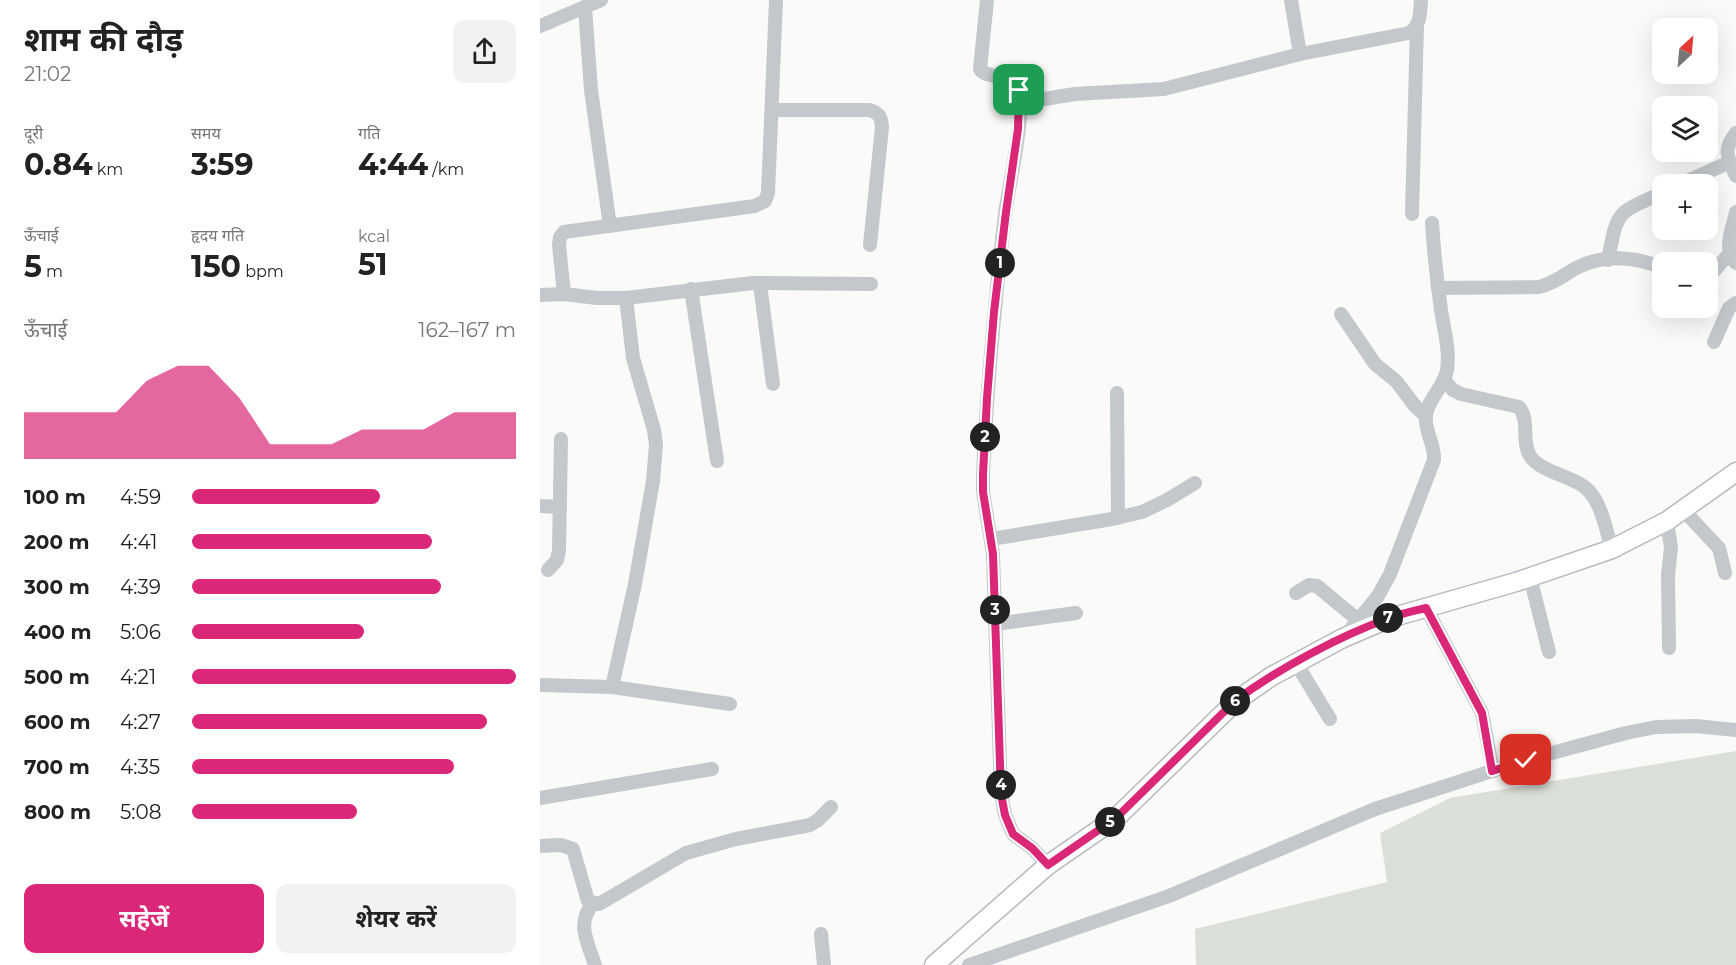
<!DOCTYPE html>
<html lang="hi">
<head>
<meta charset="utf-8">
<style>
  body { margin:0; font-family:Montserrat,"Noto Sans Devanagari",sans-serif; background:#f2f2f2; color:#222; height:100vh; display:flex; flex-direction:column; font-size:22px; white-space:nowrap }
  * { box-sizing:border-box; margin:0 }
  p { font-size:20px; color:#767676 }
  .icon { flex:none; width:33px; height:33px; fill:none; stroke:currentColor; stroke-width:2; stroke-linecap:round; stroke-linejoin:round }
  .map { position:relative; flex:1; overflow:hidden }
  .details { display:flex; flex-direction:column; background:#fff; width:540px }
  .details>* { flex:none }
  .needle { width:39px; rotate:26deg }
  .controls { position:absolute; left:1112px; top:18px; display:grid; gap:12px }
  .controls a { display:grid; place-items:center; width:66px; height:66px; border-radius:12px; background:#fff; box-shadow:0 6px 24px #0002; font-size:30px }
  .pin { position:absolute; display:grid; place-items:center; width:51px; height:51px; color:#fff; margin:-26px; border-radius:12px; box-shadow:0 3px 9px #0006 }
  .km { position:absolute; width:30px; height:30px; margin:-15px; border-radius:50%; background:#222; color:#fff; font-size:16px; line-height:30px; text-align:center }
  .round { display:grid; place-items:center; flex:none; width:63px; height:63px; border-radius:12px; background:#f2f2f2 }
  .overview { display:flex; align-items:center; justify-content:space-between; height:102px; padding:0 24px }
  h1 { font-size:33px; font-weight:700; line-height:45px }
  .figures { display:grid; grid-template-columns:repeat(3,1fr); gap:9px; height:102px; padding:6px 24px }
  .figures div { display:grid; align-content:center }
  .figures b { font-size:30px; font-weight:700 }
  .figures small { font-size:16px; font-weight:400 }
  .figures p { font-size:16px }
  .chart { height:168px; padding:12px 24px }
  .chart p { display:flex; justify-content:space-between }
  .chart svg { width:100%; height:108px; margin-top:6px; fill:#db2777; opacity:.7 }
  .cta { display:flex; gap:12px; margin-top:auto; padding:12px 24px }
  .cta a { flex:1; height:69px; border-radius:12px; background:#db2777; color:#fff; font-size:24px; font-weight:700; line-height:69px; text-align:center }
  .cta a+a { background:#f2f2f2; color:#222 }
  ul { padding:0 24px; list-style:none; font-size:20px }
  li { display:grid; grid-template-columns:96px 72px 1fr; align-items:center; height:45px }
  li i { height:15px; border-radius:8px; background:#db2777 }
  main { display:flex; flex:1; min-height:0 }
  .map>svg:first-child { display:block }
  .green { fill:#dadfd7 }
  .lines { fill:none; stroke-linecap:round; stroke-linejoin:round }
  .major-casing { stroke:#b5babe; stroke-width:21 }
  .minor { stroke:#c3c8cc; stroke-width:14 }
  .major { stroke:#fff; stroke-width:18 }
  .route-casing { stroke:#fff; stroke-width:12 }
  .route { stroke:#db2777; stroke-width:8 }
</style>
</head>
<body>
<main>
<section class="details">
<div class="overview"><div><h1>शाम की दौड़</h1><p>21:02</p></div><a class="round"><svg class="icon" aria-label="share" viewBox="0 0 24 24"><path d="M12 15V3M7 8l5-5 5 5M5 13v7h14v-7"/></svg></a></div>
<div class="figures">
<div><p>दूरी</p><b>0.84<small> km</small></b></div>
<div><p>समय</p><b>3:59</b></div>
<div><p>गति</p><b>4:44<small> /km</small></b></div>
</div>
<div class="figures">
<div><p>ऊँचाई</p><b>5<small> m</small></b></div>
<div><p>हृदय गति</p><b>150<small> bpm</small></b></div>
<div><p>kcal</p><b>51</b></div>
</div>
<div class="chart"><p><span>ऊँचाई</span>162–167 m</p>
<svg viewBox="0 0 160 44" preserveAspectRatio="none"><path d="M0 44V25L10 25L20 25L30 25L40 12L50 6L60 6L70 19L80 38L90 38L100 38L110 32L120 32L130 32L140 25L150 25L160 25V44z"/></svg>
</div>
<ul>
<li><b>100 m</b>4:59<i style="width:58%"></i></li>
<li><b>200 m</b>4:41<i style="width:74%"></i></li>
<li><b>300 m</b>4:39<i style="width:77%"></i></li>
<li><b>400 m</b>5:06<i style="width:53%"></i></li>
<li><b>500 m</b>4:21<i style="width:100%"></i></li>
<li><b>600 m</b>4:27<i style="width:91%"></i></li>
<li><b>700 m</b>4:35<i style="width:81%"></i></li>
<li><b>800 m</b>5:08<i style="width:51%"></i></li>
</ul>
<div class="cta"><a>सहेजें</a><a>शेयर करें</a></div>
</section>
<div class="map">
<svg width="1196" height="965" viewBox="0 0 1196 965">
  <rect width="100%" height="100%" fill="#fafaf8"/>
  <path class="green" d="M 1196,751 L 1196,965 L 656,965 L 655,929 L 847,882 L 840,833 L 910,798 Z"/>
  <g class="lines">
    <g class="major-casing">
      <path id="major" d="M 394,965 L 508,865 L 576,818 L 697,700 L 732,676 L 803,638 L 850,618 L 976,582 L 1072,549 L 1127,521 L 1196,472"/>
    </g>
    <g class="minor">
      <path d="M 447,0 L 440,69 C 448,81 473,71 478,88 C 486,114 469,184 465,214 C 455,301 447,387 443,474 L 443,492 L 453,554 L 461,794 L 465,815 L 473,834 L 492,848 L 508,865"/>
      <path d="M 751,0 L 760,54"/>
      <path d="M 45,8 L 51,90 L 70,226"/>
      <path d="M 0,26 L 61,0"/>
      <path d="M 480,103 L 535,94 L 624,89 L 760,54 L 869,33 C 881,26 880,12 881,0"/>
      <path d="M 233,110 L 329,110 C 339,113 341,116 342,127 L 330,245"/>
      <path d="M 1196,133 C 1182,150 1188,158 1196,176"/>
      <path d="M 1141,184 L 1190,162"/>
      <path d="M 1196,212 C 1193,227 1182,251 1196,263"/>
      <path d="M 872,214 L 877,25"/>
      <path d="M 1068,260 C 1078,209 1076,214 1122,193"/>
      <path d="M 1167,279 L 1189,254"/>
      <path d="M 220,284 L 233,384"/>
      <path d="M 898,288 L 999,287 C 1013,284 1024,275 1036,268 C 1063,254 1095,256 1122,268"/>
      <path d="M 151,289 L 177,461"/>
      <path d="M 24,294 L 19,245 L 20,237 L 24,232 L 215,206 L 225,201 L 228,193 L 236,0"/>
      <path d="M 0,295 L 24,294 L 57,298 L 86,298 L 213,283 L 331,284"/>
      <path d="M 801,314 L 835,364 L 856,381 L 875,406 L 886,416"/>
      <path d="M 1174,342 L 1189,308 L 1196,303"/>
      <path d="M 904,380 L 913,390 L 921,394 L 979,407 C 990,420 981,442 990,456 C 1000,472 1033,476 1047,489 C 1062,503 1066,531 1072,549"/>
      <path d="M 577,393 L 578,518"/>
      <path d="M 0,506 L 20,507"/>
      <path d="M 1143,510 L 1179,548 L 1185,573"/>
      <path d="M 1127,521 L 1131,548 L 1128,575 L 1129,648"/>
      <path d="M 451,539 L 572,519 L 602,512 L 627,500 L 655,483"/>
      <path d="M 8,570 L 17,560 L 19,550 L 21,439"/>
      <path d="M 990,577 L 1009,652"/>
      <path d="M 756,593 L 769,585 L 777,586 L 818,620"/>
      <path d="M 886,608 L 942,713 L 953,771"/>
      <path d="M 455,624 L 536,613"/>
      <path d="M 805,636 L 838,596 L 850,574 L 894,460 C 895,444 884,431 886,415 C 888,399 904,387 907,370 C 910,351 904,329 901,310 C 897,281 894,253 892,223"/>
      <path d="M 756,663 L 790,719"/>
      <path d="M 0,685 L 72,687 L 190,704"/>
      <path d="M 72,687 L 95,584 L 113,481 L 116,445 L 114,430 L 93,358 L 86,298"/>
      <path d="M 0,798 L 172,769"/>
      <path d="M 0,846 L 21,845 L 33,849 L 48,901 L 59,904 L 146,853 L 196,839 L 270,825 L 278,820 L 291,807"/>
      <path d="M 54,903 C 35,922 48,943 55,965"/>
      <path d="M 281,934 L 284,965"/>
      <path d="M 429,965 L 629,896 L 835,809 L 986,760 L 1086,733 L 1116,727 L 1155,726 L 1196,730"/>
    </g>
    <use href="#major" class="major"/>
  </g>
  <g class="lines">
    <g class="route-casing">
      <path id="route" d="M 479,90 L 478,129 L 466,212 L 454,312 L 447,398 L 443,474 L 443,492 L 453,554 L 461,794 L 465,815 L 473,834 L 492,848 L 508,865 L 576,818 L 696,700 C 738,669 801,635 850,618 C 862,613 874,611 886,608 L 942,713 L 952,771 L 986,760"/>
    </g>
    <use href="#route" class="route"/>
  </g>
</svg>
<div class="controls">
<a><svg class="needle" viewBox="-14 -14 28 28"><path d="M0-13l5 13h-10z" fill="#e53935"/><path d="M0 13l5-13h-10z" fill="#767676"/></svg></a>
<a><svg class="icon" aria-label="layers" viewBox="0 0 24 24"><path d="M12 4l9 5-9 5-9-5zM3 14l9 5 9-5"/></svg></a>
<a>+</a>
<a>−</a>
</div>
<div class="pin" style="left:479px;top:90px;background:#1e9e55"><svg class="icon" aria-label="arrive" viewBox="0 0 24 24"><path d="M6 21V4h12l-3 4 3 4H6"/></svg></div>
<div class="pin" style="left:986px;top:760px;background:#d93025"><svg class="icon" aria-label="check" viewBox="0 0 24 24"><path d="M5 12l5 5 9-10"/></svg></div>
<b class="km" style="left:460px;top:263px">1</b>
<b class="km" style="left:445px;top:437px">2</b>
<b class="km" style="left:455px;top:610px">3</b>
<b class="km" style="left:461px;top:785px">4</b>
<b class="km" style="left:570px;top:822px">5</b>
<b class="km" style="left:695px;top:701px">6</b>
<b class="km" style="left:848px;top:618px">7</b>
</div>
</main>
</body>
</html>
